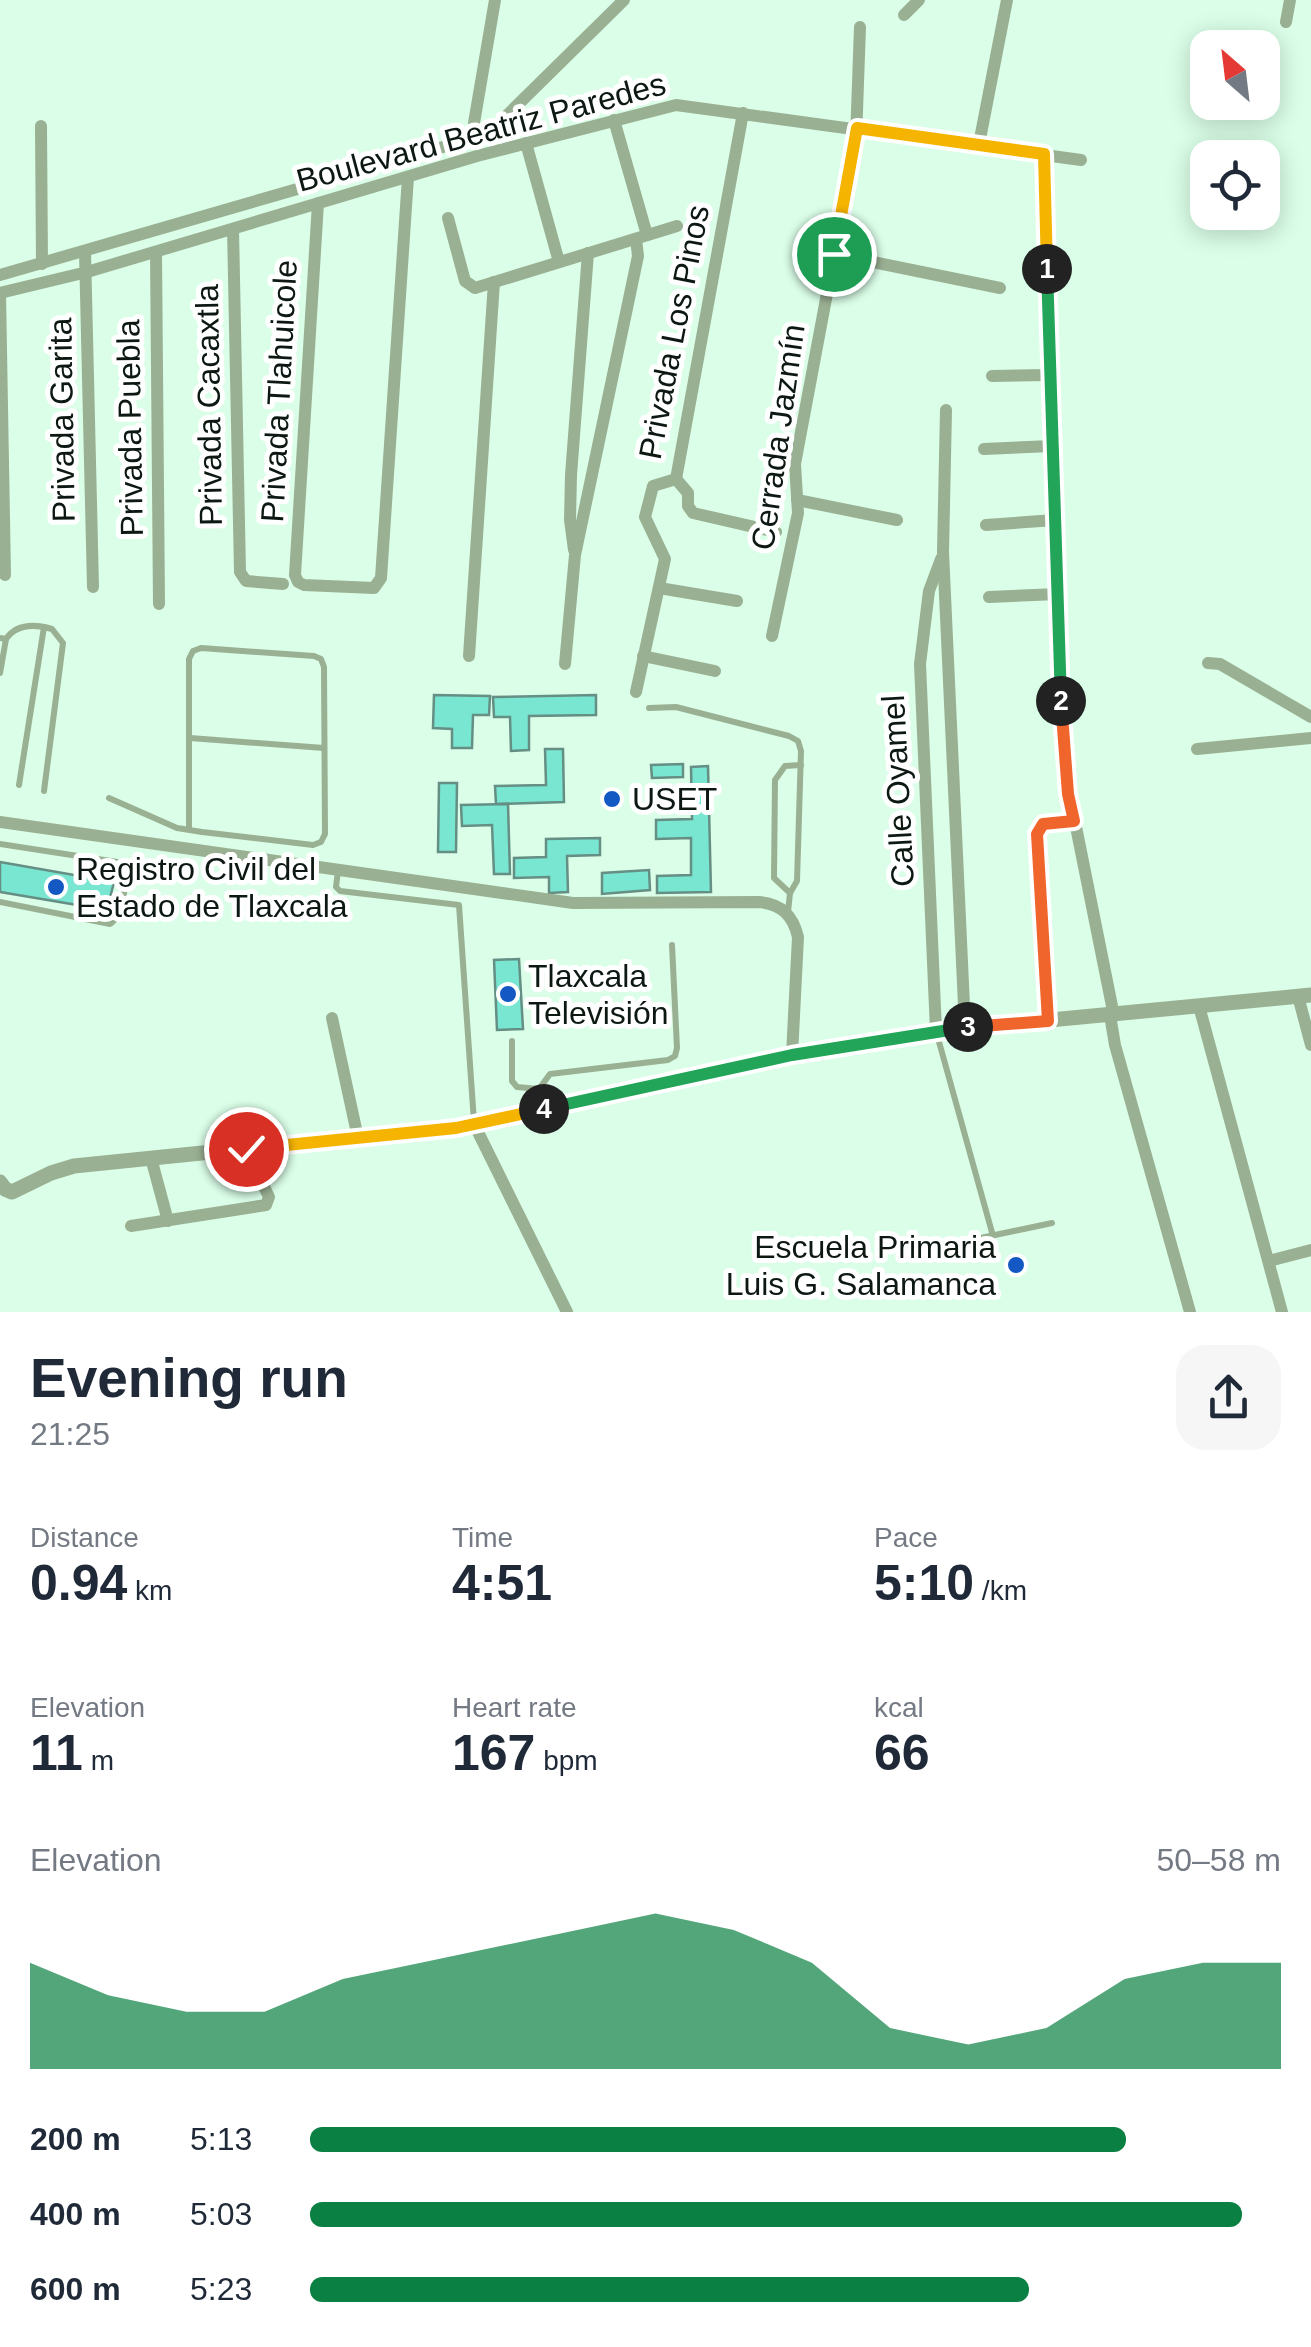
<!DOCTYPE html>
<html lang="en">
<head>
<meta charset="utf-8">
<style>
  body { margin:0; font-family:Arial,sans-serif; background:#f6f6f7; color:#1f2937; height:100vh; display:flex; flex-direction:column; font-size:38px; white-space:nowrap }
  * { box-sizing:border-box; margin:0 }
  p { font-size:32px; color:#747a83 }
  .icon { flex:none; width:55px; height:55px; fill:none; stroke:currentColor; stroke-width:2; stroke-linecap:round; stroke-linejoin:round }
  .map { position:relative; height:1312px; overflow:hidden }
  .details { display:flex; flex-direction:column; background:#fff; flex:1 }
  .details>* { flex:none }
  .needle { width:65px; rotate:332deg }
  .controls { position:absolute; left:1190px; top:30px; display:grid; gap:20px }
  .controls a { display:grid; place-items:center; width:90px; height:90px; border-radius:20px; background:#fff; box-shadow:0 5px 25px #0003; font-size:50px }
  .pin { position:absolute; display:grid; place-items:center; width:85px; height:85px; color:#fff; margin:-42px; border:5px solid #fff; border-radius:50%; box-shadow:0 2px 10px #0007 }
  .km { position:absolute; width:50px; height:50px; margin:-25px; border-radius:50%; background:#222; color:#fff; font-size:28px; line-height:50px; text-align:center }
  .round { display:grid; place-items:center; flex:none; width:105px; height:105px; border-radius:30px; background:#f6f6f7 }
  .headline { display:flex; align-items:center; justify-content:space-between; height:170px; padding:0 30px }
  h1 { font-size:55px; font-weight:700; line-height:75px }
  .stats { display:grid; grid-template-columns:repeat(3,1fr); gap:15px; height:170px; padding:10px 30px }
  .stats div { display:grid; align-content:center }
  .stats b { font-size:50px; font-weight:700 }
  .stats small { font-size:28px; font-weight:400 }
  .stats p { font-size:28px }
  .chart { height:280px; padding:20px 30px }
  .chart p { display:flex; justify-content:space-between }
  .chart svg { width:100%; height:180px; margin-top:10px; fill:#0b8043; opacity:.7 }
  ul { padding:0 30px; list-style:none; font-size:32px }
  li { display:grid; grid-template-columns:160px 120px 1fr; align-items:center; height:75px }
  li i { height:25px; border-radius:12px; background:#0b8043 }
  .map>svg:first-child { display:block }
  .building { fill:#78e6d0; stroke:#658e84; stroke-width:2.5 }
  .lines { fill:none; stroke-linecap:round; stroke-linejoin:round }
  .service { stroke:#9ab093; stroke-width:6 }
  .minor { stroke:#9ab093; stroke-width:12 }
  .tertiary { stroke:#9ab093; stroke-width:15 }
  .split-1-casing { stroke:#fff; stroke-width:20 }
  .split-2-casing { stroke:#fff; stroke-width:20 }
  .split-3-casing { stroke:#fff; stroke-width:20 }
  .split-4-casing { stroke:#fff; stroke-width:20 }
  .split-5-casing { stroke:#fff; stroke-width:20 }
  .split-1 { stroke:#f5b400; stroke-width:12 }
  .split-2 { stroke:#22a559; stroke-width:12 }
  .split-3 { stroke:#f0652b; stroke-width:12 }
  .split-4 { stroke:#22a559; stroke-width:12 }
  .split-5 { stroke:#f5b400; stroke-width:12 }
  .poi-dot { fill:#1358c3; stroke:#fff; stroke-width:4 }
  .labels { text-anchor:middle; stroke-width:10; stroke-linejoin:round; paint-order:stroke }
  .street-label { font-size:32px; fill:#0c1811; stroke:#fff }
  .poi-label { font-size:32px; fill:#0c1811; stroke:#fff; text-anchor:start }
</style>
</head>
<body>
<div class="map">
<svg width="1311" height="1312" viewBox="0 0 1311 1312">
  <rect width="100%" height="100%" fill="#dafee8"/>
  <g class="building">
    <path d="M 434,695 L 490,696 L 489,715 L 473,715 L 472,748 L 452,748 L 452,729 L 433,728 Z"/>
    <path d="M 596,695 L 596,715 L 529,716 L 529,750 L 511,751 L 510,717 L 494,717 L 493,697 Z"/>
    <path d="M 545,749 L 563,749 L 564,802 L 496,804 L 495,786 L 546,785 Z"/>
    <path d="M 683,764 L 683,777 L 652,778 L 651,765 Z"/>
    <path d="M 708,766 L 711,892 L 657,893 L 657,876 L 691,875 L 691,838 L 656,839 L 656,820 L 692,819 L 691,767 Z"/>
    <path d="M 439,783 L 457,783 L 456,852 L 438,852 Z"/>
    <path d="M 508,804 L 510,874 L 494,874 L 492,825 L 462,826 L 461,805 Z"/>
    <path d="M 600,838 L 600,855 L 567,856 L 568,892 L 549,893 L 549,877 L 514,878 L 514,858 L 546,857 L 546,839 Z"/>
    <path d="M 0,862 L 114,882 L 107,910 L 0,892 Z"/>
    <path d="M 649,870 L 650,890 L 602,894 L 602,873 Z"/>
    <path d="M 519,959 L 523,1029 L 497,1030 L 494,960 Z"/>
  </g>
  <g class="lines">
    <g class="service">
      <path d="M 0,638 L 6,639 L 0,673"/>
      <path d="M 6,639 C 17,623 35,624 52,629 L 63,643 L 44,791"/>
      <path d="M 649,708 L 676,707 L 789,736 L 798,741 L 801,751 L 797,881 L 790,893 L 788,912"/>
      <path d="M 190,738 L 324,748"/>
      <path d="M 19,785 L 44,627"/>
      <path d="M 109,798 L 177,828 L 202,832 L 313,845 L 321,842 L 325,834 L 324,667 L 321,659 L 314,656 L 201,648 L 193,651 L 189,659 L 189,830"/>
      <path d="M 0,844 L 117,862 L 124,867 C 127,882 124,915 110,924 L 0,902"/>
      <path d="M 338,871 L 336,887 L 340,891 L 459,905 L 474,1122"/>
      <path d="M 790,893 L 774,878 L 775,780 L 785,766 L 801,765"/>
      <path d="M 936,1031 L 993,1236"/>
      <path d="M 512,1041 L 512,1081 L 517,1087 L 539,1089"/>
      <path d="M 545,1107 L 539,1089 L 550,1074 L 668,1060 L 675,1056 L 677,1048 L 672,945"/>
      <path d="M 938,1247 L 1052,1223"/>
    </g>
    <g class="minor">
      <path d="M 904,15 L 919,0"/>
      <path d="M 1286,22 L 1290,0"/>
      <path d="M 614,120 L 647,235"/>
      <path d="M 41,126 L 42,264"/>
      <path d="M 526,143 L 559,262"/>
      <path d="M 474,144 L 474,123 L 495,0"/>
      <path d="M 979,144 L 1007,0"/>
      <path d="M 1044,154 L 1059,649 L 1066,777 L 1112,1006 L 1111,1021 L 1115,1045 L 1190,1312"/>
      <path d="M 318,203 L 295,575 L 298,582 L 304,585 L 374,588 L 381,578 L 408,177"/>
      <path d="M 448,218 L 465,281 L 475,288 L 677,226"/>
      <path d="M 233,229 L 240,572 L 246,581 L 283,584"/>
      <path d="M 85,252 L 93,587"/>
      <path d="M 156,252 L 159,604"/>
      <path d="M 834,254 L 1000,288"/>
      <path d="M 0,275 L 488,134 L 624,0"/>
      <path d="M 0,293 L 87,272 L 477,156 L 676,105 L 1081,160"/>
      <path d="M 0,293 L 5,575"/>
      <path d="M 992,376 L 1049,375"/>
      <path d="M 946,410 L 943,552 L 965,1027"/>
      <path d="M 984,449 L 1052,446"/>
      <path d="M 676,479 L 743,113"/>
      <path d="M 676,479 L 688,493 L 688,506 L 693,513 L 776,532"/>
      <path d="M 797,500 L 897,520"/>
      <path d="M 986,525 L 1055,520"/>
      <path d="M 574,550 L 570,520 L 571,475 L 588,253"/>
      <path d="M 659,588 L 737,601"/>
      <path d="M 989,597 L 1058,594"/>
      <path d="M 772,636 L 798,513 L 795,464 L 856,139 L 860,27"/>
      <path d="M 469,656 L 494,282"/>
      <path d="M 643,656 L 715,671"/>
      <path d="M 1208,663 L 1220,664 L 1311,717"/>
      <path d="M 565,664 L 575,555 L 638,256 L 636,239"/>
      <path d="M 636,692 L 665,559 L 645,517 L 653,486 L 676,479"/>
      <path d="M 1197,749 L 1311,738"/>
      <path d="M 0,822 L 573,903 L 759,902 C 782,904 793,916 798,937 L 792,1055"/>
      <path d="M 1298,996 L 1311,1045"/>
      <path d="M 1199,1006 L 1282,1312"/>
      <path d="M 332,1018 L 358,1138"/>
      <path d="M 1048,1021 L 1037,833 L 1043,823 L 1074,821"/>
      <path d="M 936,1031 L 920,664 L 929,591 L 941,559"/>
      <path d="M 474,1124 L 567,1312"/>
      <path d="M 151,1158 L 168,1221"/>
      <path d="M 131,1226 L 266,1205 L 269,1197 L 246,1149"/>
      <path d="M 1269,1261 L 1311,1250"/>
    </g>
    <path class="tertiary" d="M 0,1182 L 5,1189 L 12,1192 L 51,1173 L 74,1166 L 466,1126 L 792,1055 L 936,1031 L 1311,995"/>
  </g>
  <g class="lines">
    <g class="split-1-casing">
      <path id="split-1" d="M 834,254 L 857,128 L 1044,154 L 1047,269"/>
    </g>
    <g class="split-2-casing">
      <path id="split-2" d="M 1047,269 L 1061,701"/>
    </g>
    <g class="split-3-casing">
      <path id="split-3" d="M 968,1027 L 1048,1021 L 1037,834 L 1043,824 L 1074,821 L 1068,794 L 1061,701"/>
    </g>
    <g class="split-4-casing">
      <path id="split-4" d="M 544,1109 L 792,1055 L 968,1027"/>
    </g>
    <g class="split-5-casing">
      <path id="split-5" d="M 246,1149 L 456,1128 L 544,1109"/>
    </g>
    <use href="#split-1" class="split-1"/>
    <use href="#split-2" class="split-2"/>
    <use href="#split-3" class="split-3"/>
    <use href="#split-4" class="split-4"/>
    <use href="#split-5" class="split-5"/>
  </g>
  <g class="poi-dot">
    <circle cx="612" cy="799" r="10"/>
    <circle cx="56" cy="887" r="10"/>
    <circle cx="508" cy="994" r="10"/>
    <circle cx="1016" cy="1265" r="10"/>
  </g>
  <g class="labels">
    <g class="street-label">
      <text transform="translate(481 132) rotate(-15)" y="11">Boulevard Beatriz Paredes</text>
      <text transform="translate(674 332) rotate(-79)" y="11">Privada Los Pinos</text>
      <text transform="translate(279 391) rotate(-87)" y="11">Privada Tlahuicole</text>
      <text transform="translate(209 405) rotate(-91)" y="11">Privada Cacaxtla</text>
      <text transform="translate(62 420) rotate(-91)" y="11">Privada Garita</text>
      <text transform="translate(130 428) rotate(-91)" y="11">Privada Puebla</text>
      <text transform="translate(778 437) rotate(-82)" y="11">Cerrada Jazmín</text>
      <text transform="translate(898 791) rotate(-93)" y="11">Calle Oyamel</text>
    </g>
    <g class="poi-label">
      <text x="632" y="810">USET</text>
      <text x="76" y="880">Registro Civil del<tspan x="76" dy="37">Estado de Tlaxcala</tspan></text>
      <text x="528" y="987">Tlaxcala<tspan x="528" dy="37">Televisión</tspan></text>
      <text x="996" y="1258" text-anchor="end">Escuela Primaria<tspan x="996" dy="37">Luis G. Salamanca</tspan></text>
    </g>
  </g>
</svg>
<div class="controls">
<a><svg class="needle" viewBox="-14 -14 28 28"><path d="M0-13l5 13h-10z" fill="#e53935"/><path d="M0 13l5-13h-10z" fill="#747a83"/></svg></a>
<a><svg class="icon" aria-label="locate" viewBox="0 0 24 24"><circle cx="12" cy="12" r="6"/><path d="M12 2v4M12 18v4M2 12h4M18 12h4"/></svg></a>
</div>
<div class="pin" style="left:834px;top:254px;background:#1e9e55"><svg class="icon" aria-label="arrive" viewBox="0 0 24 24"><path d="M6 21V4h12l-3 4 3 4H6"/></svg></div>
<div class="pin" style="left:246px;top:1149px;background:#d93025"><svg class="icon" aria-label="check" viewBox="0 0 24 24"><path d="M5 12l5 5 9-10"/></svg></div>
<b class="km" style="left:1047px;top:269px">1</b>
<b class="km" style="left:1061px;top:701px">2</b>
<b class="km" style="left:968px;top:1027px">3</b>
<b class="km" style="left:544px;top:1109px">4</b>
</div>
<section class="details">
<div class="headline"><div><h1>Evening run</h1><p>21:25</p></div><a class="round"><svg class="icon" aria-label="share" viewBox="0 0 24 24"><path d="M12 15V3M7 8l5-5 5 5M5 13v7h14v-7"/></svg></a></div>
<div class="stats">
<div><p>Distance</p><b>0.94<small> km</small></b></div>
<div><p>Time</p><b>4:51</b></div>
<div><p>Pace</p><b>5:10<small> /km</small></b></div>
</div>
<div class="stats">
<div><p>Elevation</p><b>11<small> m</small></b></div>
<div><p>Heart rate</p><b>167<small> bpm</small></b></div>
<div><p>kcal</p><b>66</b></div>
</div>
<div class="chart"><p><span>Elevation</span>50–58 m</p>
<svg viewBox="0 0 160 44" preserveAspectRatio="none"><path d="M0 44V18L10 26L20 30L30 30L40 22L50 18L60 14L70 10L80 6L90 10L100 18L110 34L120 38L130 34L140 22L150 18L160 18V44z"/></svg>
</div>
<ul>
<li><b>200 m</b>5:13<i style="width:84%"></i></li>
<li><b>400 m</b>5:03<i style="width:96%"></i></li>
<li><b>600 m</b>5:23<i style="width:74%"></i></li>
</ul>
</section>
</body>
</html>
